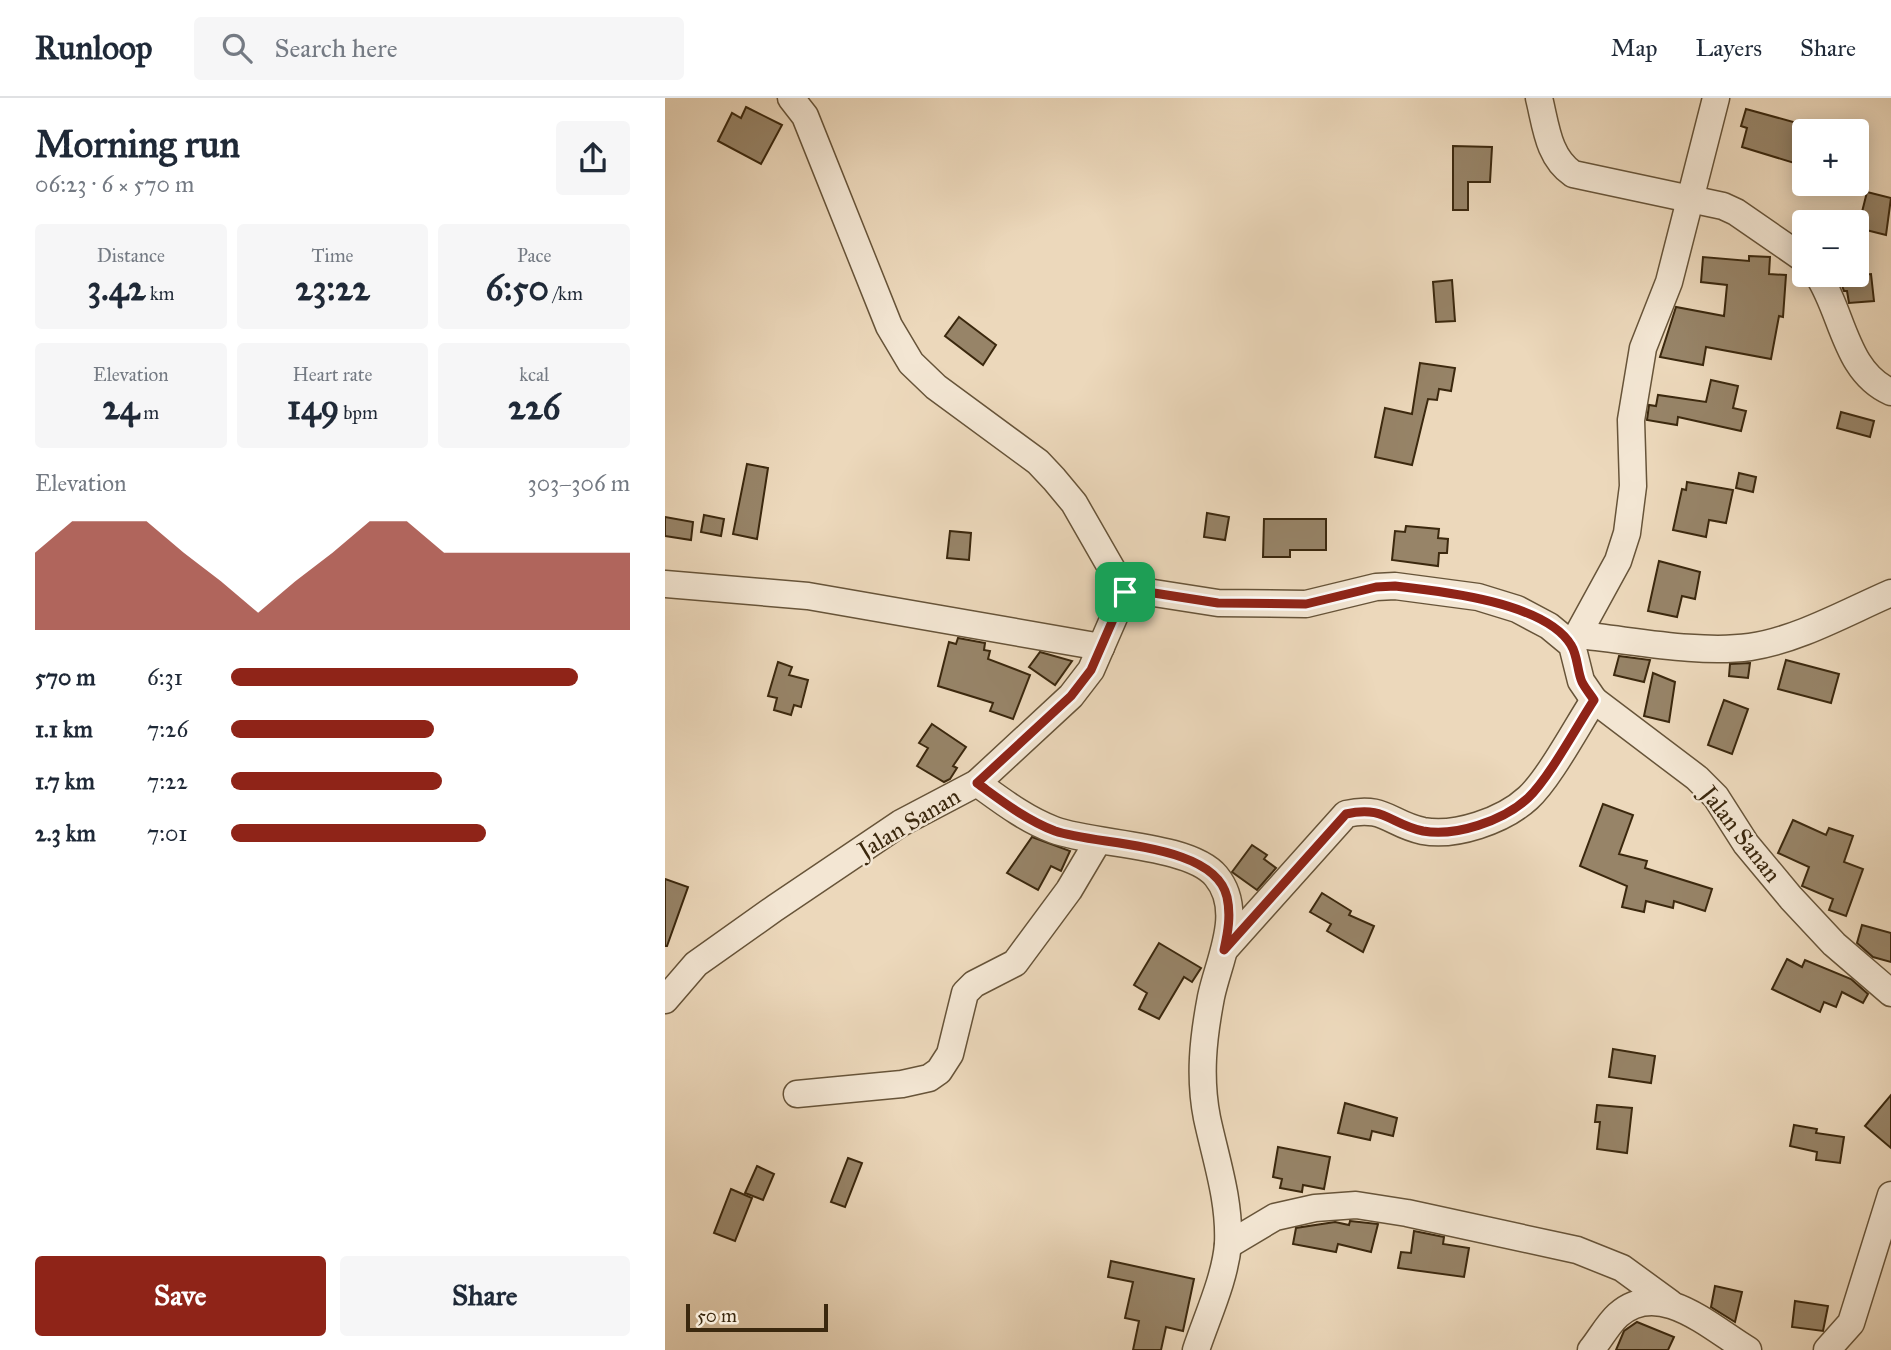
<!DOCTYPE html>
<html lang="en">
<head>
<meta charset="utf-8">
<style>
  body { margin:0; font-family:"IM FELL Great Primer",serif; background:#f6f6f7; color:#1f2937; height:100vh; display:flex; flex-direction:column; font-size:26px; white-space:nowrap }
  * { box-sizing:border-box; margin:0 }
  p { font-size:23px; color:#747a83 }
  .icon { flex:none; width:38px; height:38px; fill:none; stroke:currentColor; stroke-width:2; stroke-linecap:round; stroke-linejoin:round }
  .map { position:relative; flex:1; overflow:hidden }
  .panel { display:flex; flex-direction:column; background:#fff; width:665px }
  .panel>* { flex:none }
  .tools { position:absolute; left:1127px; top:21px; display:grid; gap:14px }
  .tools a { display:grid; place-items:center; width:77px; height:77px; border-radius:7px; background:#fff; box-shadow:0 4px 18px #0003; font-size:35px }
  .scale { position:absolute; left:21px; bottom:18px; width:142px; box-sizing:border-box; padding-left:7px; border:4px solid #3b280e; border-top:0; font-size:19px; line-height:24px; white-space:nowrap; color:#3b280e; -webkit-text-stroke:5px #f3e6d3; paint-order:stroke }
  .pin { position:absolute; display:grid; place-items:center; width:60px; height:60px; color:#fff; margin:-30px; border-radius:14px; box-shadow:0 4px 10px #0006 }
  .round { display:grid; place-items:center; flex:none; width:74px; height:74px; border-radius:7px; background:#f6f6f7 }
  .summary { display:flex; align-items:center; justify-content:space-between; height:119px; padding:0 35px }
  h1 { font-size:38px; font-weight:700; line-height:52px }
  .stats { display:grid; grid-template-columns:repeat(3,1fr); gap:10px; height:119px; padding:7px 35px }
  .stats div { display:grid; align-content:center; border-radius:7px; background:#f6f6f7; text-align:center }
  .stats b { font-size:35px; font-weight:700 }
  .stats small { font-size:19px; font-weight:400 }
  .stats p { font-size:19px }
  .chart { height:196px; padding:14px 35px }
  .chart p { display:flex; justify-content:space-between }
  .chart svg { width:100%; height:126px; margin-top:7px; fill:#8f2418; opacity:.7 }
  .primary-button { display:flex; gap:14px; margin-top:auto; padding:14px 35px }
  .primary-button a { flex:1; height:80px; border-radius:7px; background:#8f2418; color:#fff; font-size:28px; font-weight:700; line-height:80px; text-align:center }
  .primary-button a+a { background:#f6f6f7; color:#1f2937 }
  ul { padding:0 35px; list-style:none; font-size:23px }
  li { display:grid; grid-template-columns:112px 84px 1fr; align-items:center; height:52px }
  li i { height:18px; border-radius:9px; background:#8f2418 }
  header { display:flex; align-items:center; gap:42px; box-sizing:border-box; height:98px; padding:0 35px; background:#fff; border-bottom:2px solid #e0e1e3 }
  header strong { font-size:33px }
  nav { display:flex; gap:38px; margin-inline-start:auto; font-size:24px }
  .search { width:490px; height:63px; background:#f6f6f7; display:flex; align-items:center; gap:18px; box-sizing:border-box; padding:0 24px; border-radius:7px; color:#747a83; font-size:26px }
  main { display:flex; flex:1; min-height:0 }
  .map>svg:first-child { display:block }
  .building { fill:#978468; stroke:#3b280e; stroke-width:2 }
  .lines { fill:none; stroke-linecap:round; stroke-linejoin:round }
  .minor-casing { stroke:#675439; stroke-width:29 }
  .minor { stroke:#f3e6d3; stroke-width:26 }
  .route-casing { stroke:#fff; stroke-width:14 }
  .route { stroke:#8f2418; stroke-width:9 }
  .labels { text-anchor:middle; stroke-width:5; stroke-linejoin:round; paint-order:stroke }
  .street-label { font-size:24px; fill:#3b280e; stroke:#f3e6d3 }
</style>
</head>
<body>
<header>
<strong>Runloop</strong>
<div class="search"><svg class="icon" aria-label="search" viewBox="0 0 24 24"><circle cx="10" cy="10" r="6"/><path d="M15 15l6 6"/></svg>Search here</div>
<nav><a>Map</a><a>Layers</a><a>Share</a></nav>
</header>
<main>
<section class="panel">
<div class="summary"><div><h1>Morning run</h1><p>06:23 · 6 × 570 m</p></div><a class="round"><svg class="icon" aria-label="share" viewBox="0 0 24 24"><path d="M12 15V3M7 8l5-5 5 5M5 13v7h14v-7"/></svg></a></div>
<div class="stats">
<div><p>Distance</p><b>3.42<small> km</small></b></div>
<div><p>Time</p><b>23:22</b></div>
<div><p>Pace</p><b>6:50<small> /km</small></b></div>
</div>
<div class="stats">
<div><p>Elevation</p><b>24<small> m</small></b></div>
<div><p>Heart rate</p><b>149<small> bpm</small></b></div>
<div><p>kcal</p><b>226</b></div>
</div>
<div class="chart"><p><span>Elevation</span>303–306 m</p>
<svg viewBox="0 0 160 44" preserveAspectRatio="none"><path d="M0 44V17L10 6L20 6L30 6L40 17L50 27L60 38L70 27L80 17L90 6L100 6L110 17L120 17L130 17L140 17L150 17L160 17V44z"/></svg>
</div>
<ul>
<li><b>570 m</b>6:31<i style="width:87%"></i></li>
<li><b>1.1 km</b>7:26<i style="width:51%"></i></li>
<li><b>1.7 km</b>7:22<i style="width:53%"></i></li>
<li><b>2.3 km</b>7:01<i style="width:64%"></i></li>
</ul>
<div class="primary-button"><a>Save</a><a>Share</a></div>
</section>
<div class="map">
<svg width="1226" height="1252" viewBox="0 0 1226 1252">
  <rect width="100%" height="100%" fill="#ecd8bb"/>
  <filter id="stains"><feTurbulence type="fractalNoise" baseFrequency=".00286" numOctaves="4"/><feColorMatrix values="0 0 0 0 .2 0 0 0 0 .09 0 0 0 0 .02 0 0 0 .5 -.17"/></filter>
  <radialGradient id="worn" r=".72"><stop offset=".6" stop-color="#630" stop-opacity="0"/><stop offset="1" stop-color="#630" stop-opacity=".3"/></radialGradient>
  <g class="building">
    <path d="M 81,9 L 117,27 L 96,66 L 53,43 L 67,15 L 76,20 Z"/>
    <path d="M 1081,11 L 1139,27 L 1139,68 L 1077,49 L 1082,30 L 1076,28 Z"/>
    <path d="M 788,48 L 827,49 L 825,84 L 803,84 L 803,112 L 788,112 Z"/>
    <path d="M 1202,94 L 1226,100 L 1221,137 L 1193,130 Z"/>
    <path d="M 1084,158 L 1105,159 L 1104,176 L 1121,177 L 1118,219 L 1114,218 L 1106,261 L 1041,249 L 1038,267 L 995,259 L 1011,209 L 1059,218 L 1062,187 L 1036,184 L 1038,159 L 1084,163 Z"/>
    <path d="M 1206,176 L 1209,203 L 1184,205 L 1182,193 L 1179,193 L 1174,179 Z"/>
    <path d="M 787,182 L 790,223 L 771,224 L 768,184 Z"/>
    <path d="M 294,219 L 331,247 L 318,267 L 280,238 Z"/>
    <path d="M 755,265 L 790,270 L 786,293 L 774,291 L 772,302 L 763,301 L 747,367 L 710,359 L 720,310 L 747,316 Z"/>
    <path d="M 1046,282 L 1073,288 L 1068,310 L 1081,313 L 1076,333 L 1013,319 L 1012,327 L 982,322 L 984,307 L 991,308 L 993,297 L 1041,304 Z"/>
    <path d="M 1176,314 L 1209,323 L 1205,339 L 1172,330 Z"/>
    <path d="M 82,366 L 103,370 L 92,441 L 68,436 Z"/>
    <path d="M 1074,375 L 1091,379 L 1088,394 L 1071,390 Z"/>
    <path d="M 1022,384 L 1068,392 L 1061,425 L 1044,422 L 1041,439 L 1008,432 L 1017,391 L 1021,392 Z"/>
    <path d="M 542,415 L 564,419 L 560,442 L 539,439 Z"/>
    <path d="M 39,417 L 59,421 L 56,438 L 36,434 Z"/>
    <path d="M 0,419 L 28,424 L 26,442 L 0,438 Z"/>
    <path d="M 599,421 L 661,421 L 661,452 L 625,452 L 625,459 L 598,459 Z"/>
    <path d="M 741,428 L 774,431 L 773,440 L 783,441 L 782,455 L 774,455 L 773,468 L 727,462 L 730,433 L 740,434 Z"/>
    <path d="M 285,433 L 306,435 L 304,462 L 282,460 Z"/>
    <path d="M 994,463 L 1035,474 L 1030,501 L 1017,498 L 1012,519 L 983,513 Z"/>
    <path d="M 293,540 L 320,545 L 319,552 L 325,553 L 323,561 L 365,577 L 348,621 L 325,613 L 328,605 L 273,588 L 284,544 L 291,546 Z"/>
    <path d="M 375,554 L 407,563 L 390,587 L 364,569 Z"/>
    <path d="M 954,558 L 985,562 L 979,584 L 949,577 Z"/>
    <path d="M 1121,562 L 1174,576 L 1166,605 L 1113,591 Z"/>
    <path d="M 113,564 L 127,569 L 124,577 L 143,582 L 136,609 L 129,607 L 126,617 L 109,612 L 112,600 L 103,598 Z"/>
    <path d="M 1085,565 L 1083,580 L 1064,578 L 1065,566 Z"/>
    <path d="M 988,575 L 1010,584 L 1004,624 L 979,618 Z"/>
    <path d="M 1059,602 L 1083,611 L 1067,656 L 1043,647 Z"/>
    <path d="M 267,626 L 301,649 L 288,668 L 292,670 L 285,681 L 279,684 L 252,668 L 263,650 L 254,645 Z"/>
    <path d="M 938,706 L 968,717 L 954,756 L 982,763 L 980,770 L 1047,791 L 1040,813 L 1009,803 L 1008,810 L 981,803 L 979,814 L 957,809 L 962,788 L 915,768 Z"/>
    <path d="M 1128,722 L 1161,737 L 1164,730 L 1188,738 L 1179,764 L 1198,771 L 1181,818 L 1164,812 L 1168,801 L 1137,788 L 1144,769 L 1113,755 Z"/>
    <path d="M 367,739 L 405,753 L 396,773 L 386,768 L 373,792 L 342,775 Z"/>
    <path d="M 587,747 L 602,757 L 599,761 L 611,770 L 592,792 L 567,774 Z"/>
    <path d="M 0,781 L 23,789 L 2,848 L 0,848 Z"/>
    <path d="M 657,795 L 686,813 L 684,817 L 709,828 L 698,854 L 662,833 L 666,826 L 645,814 Z"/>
    <path d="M 1197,827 L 1226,835 L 1226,864 L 1208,859 L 1192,845 Z"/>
    <path d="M 494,845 L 536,870 L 527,884 L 519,879 L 494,921 L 474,911 L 482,895 L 469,887 Z"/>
    <path d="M 1122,861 L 1137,869 L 1140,862 L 1186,881 L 1203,896 L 1198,905 L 1177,894 L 1171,909 L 1159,904 L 1155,914 L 1107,891 Z"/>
    <path d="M 948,951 L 990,958 L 986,985 L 944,979 Z"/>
    <path d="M 1226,997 L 1226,1050 L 1200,1028 Z"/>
    <path d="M 680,1005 L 732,1020 L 728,1038 L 707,1033 L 705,1042 L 673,1035 Z"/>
    <path d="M 932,1007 L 967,1010 L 962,1055 L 932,1051 L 935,1024 L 930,1024 Z"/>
    <path d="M 1129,1027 L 1152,1031 L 1151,1035 L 1179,1039 L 1175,1065 L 1151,1062 L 1152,1054 L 1125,1048 Z"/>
    <path d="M 613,1049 L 665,1059 L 659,1091 L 638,1087 L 637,1094 L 615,1090 L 617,1081 L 608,1079 Z"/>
    <path d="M 183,1060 L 197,1065 L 180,1109 L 166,1104 Z"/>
    <path d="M 92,1068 L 109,1076 L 98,1102 L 80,1095 Z"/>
    <path d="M 66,1091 L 87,1100 L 70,1143 L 49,1135 Z"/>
    <path d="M 685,1123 L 713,1126 L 706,1154 L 673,1146 L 671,1154 L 628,1146 L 631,1130 L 670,1124 L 684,1127 Z"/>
    <path d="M 749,1133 L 779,1139 L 778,1146 L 804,1150 L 799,1179 L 733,1170 L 736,1154 L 746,1155 Z"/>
    <path d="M 446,1163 L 529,1181 L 518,1233 L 501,1229 L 496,1252 L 468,1252 L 474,1223 L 460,1220 L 468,1184 L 443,1179 Z"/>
    <path d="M 1050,1188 L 1077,1194 L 1070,1224 L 1046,1209 Z"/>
    <path d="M 1130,1203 L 1163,1208 L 1158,1233 L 1127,1229 Z"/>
    <path d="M 972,1224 L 1009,1239 L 1003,1252 L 951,1252 L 959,1233 Z"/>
  </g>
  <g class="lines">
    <g class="minor-casing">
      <g id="minor">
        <path d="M 126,0 L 140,18 L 224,228 L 246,265 L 271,289 L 373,364 L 389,381 L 409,405 L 460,494"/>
        <path d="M 874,0 C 881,28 883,59 908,76 L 1058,108 L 1071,114 L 1139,161"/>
        <path d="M 1153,177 C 1178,215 1180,274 1226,294"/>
        <path d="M 0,486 L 143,498 L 436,549"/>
        <path d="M 913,537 C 966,542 1032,556 1085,549 C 1133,542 1182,514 1226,495"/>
        <path d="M 907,547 L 953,463 L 962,435 L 968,388 L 966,322 L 978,250 L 1004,184 L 1051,0"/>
        <path d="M 312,685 C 337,703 360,721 389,732 C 429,747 524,746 551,778 C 580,813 554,861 546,899 C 538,941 534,979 542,1020 C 551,1062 565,1102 563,1146 C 560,1181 542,1219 531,1252"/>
        <path d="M 560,851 L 681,716 C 719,707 725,726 758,733 C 790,739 838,723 863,700 C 884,681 912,628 929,602"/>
        <path d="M 0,902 L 31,866 L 110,810 L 236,725 L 312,685 L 406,598 L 426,572 L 460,494 L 476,493 L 553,505 L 641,506 L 711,489 L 730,488 L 813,499 L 852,511 L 884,528 L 907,547 L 916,583 L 929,602 L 1032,680 L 1051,699 L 1081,746 L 1126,800 L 1169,846 L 1226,895"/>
        <path d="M 132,996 L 237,986 L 264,980 L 274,973 L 285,956 L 300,895 L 309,886 L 350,865 L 404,792 L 433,743"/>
        <path d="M 563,1147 L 610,1119 L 650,1110 L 691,1107 L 742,1115 L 912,1152 L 957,1170 L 1005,1205"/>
        <path d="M 926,1252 C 935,1241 943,1226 953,1217 C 994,1180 1046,1230 1083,1252"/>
        <path d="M 1162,1252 L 1186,1225 L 1226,1097"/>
      </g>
    </g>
    <use href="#minor" class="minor"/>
  </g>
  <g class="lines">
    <g class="route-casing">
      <path id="route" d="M 730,488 C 775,493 880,504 906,547 C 913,558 912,573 917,584 C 920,590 925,596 929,602 C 912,628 884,680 863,700 C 838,723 790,739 758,733 C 725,726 719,707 681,716 L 559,852 C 563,834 566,817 562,799 C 549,744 433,748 390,733 C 361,722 337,703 312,685 L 406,598 L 426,572 L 460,494 L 476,493 L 553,505 L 641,506 L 711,489 Z"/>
    </g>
    <use href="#route" class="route"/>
  </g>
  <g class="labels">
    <g class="street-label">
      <text transform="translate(244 725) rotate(-31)" y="8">Jalan Sanan</text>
      <text transform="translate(1076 736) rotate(52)" y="8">Jalan Sanan</text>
    </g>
  </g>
  <rect width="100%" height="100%" filter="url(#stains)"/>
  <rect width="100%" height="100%" fill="url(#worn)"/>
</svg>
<div class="tools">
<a>+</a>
<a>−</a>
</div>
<div class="scale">50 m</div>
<div class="pin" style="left:460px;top:494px;background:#1e9e55"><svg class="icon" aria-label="arrive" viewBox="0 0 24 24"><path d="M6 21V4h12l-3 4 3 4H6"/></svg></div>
</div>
</main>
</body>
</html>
